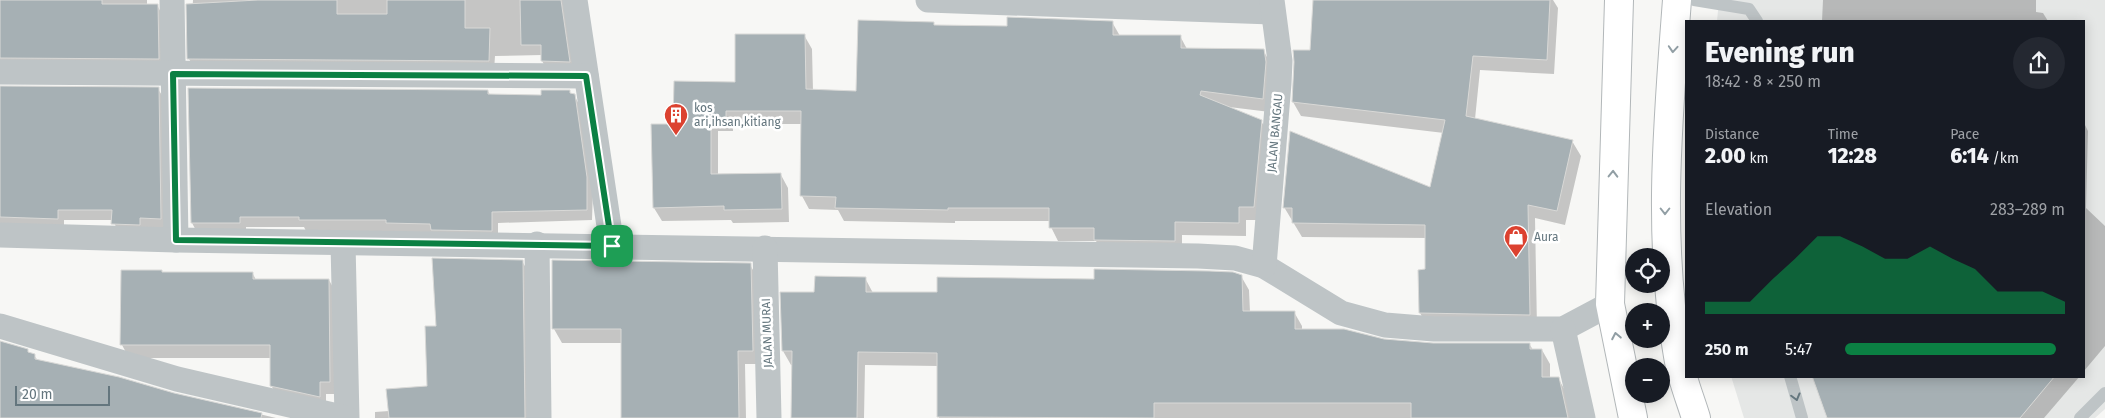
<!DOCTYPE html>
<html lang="en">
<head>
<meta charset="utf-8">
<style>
  body { margin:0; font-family:"Fira Sans",sans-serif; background:#242831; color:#f1f3f6; height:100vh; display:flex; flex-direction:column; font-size:19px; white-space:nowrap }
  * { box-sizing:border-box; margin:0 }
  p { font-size:16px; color:#9ea1a6 }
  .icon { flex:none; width:28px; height:28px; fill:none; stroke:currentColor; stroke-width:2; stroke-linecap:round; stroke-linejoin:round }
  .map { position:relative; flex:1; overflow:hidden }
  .panel { position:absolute; left:1685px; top:20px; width:400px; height:358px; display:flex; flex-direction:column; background:#171b24; border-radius:0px; box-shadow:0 2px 12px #0003 }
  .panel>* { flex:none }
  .fabs { position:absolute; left:1625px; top:248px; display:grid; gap:10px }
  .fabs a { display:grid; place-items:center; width:45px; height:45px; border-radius:50%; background:#171b24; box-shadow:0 2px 12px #0003; font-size:25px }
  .scale { position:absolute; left:15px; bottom:12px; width:95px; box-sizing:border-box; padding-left:5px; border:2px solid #64767e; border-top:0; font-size:14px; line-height:18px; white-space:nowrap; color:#64767e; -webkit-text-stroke:4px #fff; paint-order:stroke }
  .pin { position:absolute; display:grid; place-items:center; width:42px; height:42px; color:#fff; margin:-21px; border-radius:10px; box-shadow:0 2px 8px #0006 }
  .round { display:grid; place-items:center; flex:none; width:52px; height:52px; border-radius:26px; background:#242831 }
  .overview { display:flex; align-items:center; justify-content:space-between; height:85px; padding:0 20px }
  h1 { font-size:28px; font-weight:800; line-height:38px }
  .figures { display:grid; grid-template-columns:repeat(3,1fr); gap:8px; height:85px; padding:5px 20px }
  .figures div { display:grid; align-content:center }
  .figures b { font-size:21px; font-weight:800 }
  .figures small { font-size:14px; font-weight:400 }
  .figures p { font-size:14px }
  .chart { height:140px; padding:10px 20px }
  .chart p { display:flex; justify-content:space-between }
  .chart svg { width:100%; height:90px; margin-top:5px; fill:#0b8043; opacity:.7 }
  ul { padding:0 20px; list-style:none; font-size:16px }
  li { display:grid; grid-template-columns:80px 60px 1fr; align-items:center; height:38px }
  li i { height:12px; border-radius:6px; background:#0b8043 }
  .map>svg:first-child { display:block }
  .built { fill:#e5e7e6 }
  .shadow { fill:#0003 }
  .building { fill:#a6b0b4; stroke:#d9d9d7 }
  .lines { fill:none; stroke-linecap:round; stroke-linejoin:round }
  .trunk-casing { stroke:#b2b7b9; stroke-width:30 }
  .service { stroke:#bec4c6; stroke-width:12 }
  .minor { stroke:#bec4c6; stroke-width:25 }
  .trunk { stroke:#fff; stroke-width:28 }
  .oneway { stroke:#929fa5 }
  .oneway2 { stroke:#64767e }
  .route-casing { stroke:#fff; stroke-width:10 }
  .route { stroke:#0b8043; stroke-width:6 }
  .labels { text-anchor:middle; stroke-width:5; stroke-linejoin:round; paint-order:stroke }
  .poi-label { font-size:12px; fill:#64767e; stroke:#fff; text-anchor:start }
  .street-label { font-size:12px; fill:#64767e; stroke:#fff }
</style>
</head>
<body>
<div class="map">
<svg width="2105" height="418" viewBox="0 0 2105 418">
  <rect width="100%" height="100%" fill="#f7f7f5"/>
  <path class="built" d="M 1719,0 L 2105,0 L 2105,409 L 2095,418 L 1744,418 L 1731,376 L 2084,376 L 2084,21 L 1717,21 Z"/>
  <g class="shadow">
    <path d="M 0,0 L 147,0 L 147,5 L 157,5 L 163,16 L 164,69 L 0,70 Z"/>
    <path d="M 193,0 L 571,0 L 575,72 L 548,71 L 542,61 L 542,55 L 495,56 L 494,71 L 195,69 L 189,59 Z"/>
    <path d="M 1314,0 L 1553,0 L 1558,8 L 1554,74 L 1480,70 L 1475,119 L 1572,141 L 1581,156 L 1565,225 L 1535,218 L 1537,328 L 1428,327 L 1420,313 L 1427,271 L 1427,238 L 1302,237 L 1284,207 L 1431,189 L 1444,133 L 1301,116 L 1293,102 L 1311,51 Z"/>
    <path d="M 1823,0 L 2036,0 L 2036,12 L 2043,13 L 2048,21 L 1822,21 Z"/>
    <path d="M 1112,22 L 1120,36 L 1180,36 L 1187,49 L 1263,50 L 1271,64 L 1270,112 L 1229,107 L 1261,121 L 1269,134 L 1262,220 L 1246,220 L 1246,236 L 1182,235 L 1182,254 L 1103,253 L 1096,241 L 1058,241 L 1051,227 L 1051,221 L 955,221 L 955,223 L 844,221 L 838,210 L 809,209 L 802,196 L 802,124 L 733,124 L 733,131 L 718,131 L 718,175 L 781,175 L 788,188 L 789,222 L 733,223 L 731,220 L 662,221 L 654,208 L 674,125 L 804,35 L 812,49 L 813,91 L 857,93 L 933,23 L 935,26 L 1008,28 Z"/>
    <path d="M 0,88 L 158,89 L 165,100 L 167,229 L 119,234 L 113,220 L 64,220 L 64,230 L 0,228 Z"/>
    <path d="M 189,89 L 488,91 L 490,95 L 542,96 L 569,92 L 574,95 L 580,106 L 593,189 L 592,220 L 498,223 L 498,241 L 394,234 L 392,231 L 306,231 L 304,227 L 246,227 L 246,234 L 198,234 L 192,223 Z"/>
    <path d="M 2084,123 L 2088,131 L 2086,208 L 2105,226 L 2105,346 L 2084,371 Z"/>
    <path d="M 522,261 L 529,273 L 530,418 L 375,418 L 375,412 L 389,411 L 428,387 L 437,327 Z"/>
    <path d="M 750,265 L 758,278 L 760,364 L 745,364 L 746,418 L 623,418 L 622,343 L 562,343 L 554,329 Z"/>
    <path d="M 123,271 L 163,274 L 253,274 L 256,280 L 329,280 L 336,293 L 337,394 L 326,394 L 326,409 L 278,398 L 271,385 L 271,358 L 129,358 L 122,345 Z"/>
    <path d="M 1241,276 L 1249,290 L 1250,312 L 1294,312 L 1302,326 L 1302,330 L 1383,341 L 1433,345 L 1530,345 L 1533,350 L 1542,350 L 1550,364 L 1550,378 L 1558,378 L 1566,392 L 1572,418 L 939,418 L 938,366 L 865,365 L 864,418 L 792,418 L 793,365 L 791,365 L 783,351 L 815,293 L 865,278 L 873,293 L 938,293 L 1096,280 Z"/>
    <path d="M 0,342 L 27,351 L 29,354 L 34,355 L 38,361 L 276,418 L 0,418 Z"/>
    <path d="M 1813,376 L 2080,376 L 2044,418 L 1828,418 Z"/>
  </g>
  <g class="building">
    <path d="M 0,0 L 102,0 L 102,4 L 158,4 L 159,59 L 0,58 Z"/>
    <path d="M 258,0 L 337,0 L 337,14 L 387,14 L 387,0 L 465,0 L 465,28 L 490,28 L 489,61 L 187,59 L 186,4 Z"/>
    <path d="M 520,0 L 561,0 L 570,62 L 541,61 L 541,45 L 521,45 Z"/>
    <path d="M 1313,0 L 1550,0 L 1547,60 L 1473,56 L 1466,116 L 1573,140 L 1557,211 L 1528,205 L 1530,315 L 1419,313 L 1418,270 L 1425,269 L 1425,225 L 1292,223 L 1292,208 L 1283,208 L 1290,131 L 1430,187 L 1445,120 L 1292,102 L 1294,62 L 1293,50 L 1310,50 Z"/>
    <path d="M 1007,17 L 1113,21 L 1113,35 L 1181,35 L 1181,48 L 1264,49 L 1266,62 L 1263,99 L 1201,91 L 1200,95 L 1262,120 L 1254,207 L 1239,207 L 1239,223 L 1175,222 L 1175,241 L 1094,240 L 1094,228 L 1049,228 L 1049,208 L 948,208 L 948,210 L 835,208 L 836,197 L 800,196 L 801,111 L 726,111 L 726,118 L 711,118 L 711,174 L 781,173 L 782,209 L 724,210 L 724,206 L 653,208 L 651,124 L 673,124 L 674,81 L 735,82 L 735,34 L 805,34 L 806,89 L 856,91 L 858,20 L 934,22 L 934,25 L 1007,26 Z"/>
    <path d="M 0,86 L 159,87 L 161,219 L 140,218 L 140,225 L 111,224 L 112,210 L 58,210 L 58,219 L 0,217 Z"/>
    <path d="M 188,88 L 488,90 L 488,94 L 541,95 L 541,90 L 570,90 L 570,93 L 575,94 L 587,177 L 587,210 L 492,212 L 492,231 L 431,230 L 430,224 L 386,223 L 386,220 L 299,220 L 299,217 L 240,217 L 240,223 L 191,223 Z"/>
    <path d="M 432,258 L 523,260 L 525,418 L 389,418 L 386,389 L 427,386 L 425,326 L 436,326 Z"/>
    <path d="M 552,260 L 751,263 L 753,351 L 738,351 L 739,418 L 621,418 L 621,329 L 552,329 Z"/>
    <path d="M 1094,269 L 1209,271 L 1233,272 L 1242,275 L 1243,311 L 1295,311 L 1295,329 L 1344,329 L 1384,339 L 1433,343 L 1530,343 L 1530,349 L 1542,349 L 1542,377 L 1559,377 L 1568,418 L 1411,418 L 1411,403 L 1154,403 L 1154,418 L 937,417 L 937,353 L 858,352 L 857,418 L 791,418 L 792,351 L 782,351 L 780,292 L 814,292 L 815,276 L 866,277 L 866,292 L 937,292 L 937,277 L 1094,279 Z"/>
    <path d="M 121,270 L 162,270 L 162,272 L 253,272 L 253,279 L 329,279 L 330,382 L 320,382 L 320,397 L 270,386 L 270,345 L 120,345 Z"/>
    <path d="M 0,341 L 28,349 L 28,352 L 35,354 L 35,359 L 119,377 L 174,393 L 262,413 L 261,418 L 0,418 Z"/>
    <path d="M 1812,376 L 2055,376 L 2020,418 L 1827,418 Z"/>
  </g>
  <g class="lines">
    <g class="trunk-casing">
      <g id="trunk">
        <path d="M 1619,0 L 1610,304 L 1633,418"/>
        <path d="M 1677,0 C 1668,119 1657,238 1678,356 C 1681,377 1690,398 1696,418"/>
      </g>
    </g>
    <g class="service">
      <path d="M 1694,0 L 1749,9 L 1757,21"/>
      <path d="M 1790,376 L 1802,418"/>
      <path d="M 2080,418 L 2105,393"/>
    </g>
    <g class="minor">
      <path d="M 172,0 L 176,240"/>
      <path d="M 575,0 L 612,246"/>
      <path d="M 928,0 L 1272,12"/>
      <path d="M 0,72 L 586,76"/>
      <path d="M 0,235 L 176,240 L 1198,256 L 1235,258 L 1264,266 L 1341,313 L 1385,325 L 1434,329 L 1563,329 L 1610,304"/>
      <path d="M 343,243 L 347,418"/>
      <path d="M 537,244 L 539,418"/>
      <path d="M 765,248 L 769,418"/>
      <path d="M 1264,266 L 1279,83 L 1280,61 L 1272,0"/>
      <path d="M 0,326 L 177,379 L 346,418"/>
      <path d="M 1563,329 L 1583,418"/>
    </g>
    <use href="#trunk" class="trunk"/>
  </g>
  <defs><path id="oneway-chevron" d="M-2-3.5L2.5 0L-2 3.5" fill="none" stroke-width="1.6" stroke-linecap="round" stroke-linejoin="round" transform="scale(1.25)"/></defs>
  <g class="oneway">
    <use href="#oneway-chevron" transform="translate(1673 49) rotate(94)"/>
    <use href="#oneway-chevron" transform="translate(1613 174) rotate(-89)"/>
    <use href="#oneway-chevron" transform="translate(1665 211) rotate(90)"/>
    <use href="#oneway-chevron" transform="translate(1616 336) rotate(-101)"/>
  </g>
  <use class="oneway2" href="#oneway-chevron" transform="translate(1796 397) rotate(75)"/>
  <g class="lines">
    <g class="route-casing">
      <path id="route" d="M 173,74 L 586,76 L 612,246 L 176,240 Z"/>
    </g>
    <use href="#route" class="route"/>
  </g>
  <defs>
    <g id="building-pin" transform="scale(1.25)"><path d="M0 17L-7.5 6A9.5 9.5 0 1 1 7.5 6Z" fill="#dc4230" stroke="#fff"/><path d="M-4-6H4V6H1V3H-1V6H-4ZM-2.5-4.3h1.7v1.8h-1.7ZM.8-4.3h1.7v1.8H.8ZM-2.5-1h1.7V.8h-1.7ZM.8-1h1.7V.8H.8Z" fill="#fff"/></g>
    <g id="shop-pin" transform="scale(1.25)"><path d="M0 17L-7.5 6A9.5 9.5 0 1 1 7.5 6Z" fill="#dc4230" stroke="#fff"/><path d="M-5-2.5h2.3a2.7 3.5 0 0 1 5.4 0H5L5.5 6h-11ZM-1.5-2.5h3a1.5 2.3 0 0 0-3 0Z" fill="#fff"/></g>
  </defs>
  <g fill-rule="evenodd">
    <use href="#building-pin" x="676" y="115"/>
    <use href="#shop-pin" x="1516" y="237"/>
  </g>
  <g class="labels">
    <g class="poi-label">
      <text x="694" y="112">kos<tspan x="694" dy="14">ari,ihsan,kitiang</tspan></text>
      <text x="1534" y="241">Aura</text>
    </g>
    <g class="street-label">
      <text transform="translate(1275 133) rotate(-85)" y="4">JALAN BANGAU</text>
      <text transform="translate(767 333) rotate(-92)" y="4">JALAN MURAI</text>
    </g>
  </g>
</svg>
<div class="fabs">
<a><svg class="icon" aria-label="locate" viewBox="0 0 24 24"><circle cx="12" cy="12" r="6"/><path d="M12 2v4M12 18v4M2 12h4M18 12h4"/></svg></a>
<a>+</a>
<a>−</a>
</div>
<div class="scale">20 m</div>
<div class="pin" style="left:612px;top:246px;background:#1e9e55"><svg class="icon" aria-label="arrive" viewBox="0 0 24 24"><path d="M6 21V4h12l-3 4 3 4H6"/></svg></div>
<section class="panel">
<div class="overview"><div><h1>Evening run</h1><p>18:42 · 8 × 250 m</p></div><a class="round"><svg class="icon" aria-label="share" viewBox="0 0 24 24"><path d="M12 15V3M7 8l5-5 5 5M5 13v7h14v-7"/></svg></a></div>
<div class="figures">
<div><p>Distance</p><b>2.00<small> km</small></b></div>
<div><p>Time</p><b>12:28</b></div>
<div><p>Pace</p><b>6:14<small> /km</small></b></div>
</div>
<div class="chart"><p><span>Elevation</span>283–289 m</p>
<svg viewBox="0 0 160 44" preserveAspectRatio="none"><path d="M0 44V38L10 38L20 38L30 27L40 17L50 6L60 6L70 11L80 17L90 17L100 11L110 17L120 22L130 33L140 33L150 33L160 38V44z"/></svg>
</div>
<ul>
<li><b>250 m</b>5:47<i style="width:96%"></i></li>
</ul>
</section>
</div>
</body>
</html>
